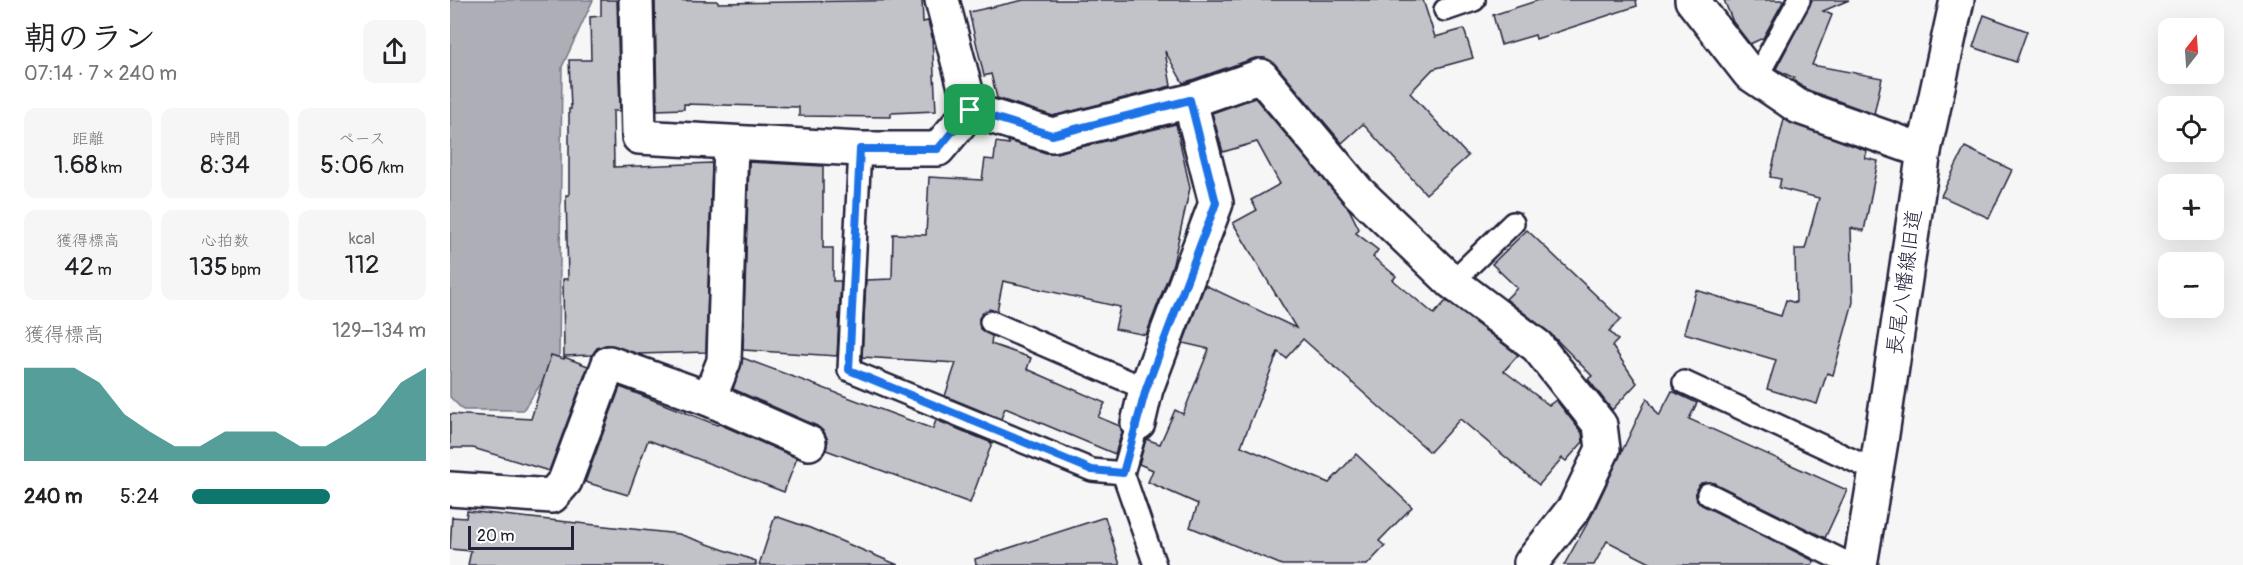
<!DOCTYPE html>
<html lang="ja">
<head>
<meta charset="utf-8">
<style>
  body { margin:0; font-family:Pangolin,"Klee One",sans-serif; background:#f6f6f6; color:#202124; height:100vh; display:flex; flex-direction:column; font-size:22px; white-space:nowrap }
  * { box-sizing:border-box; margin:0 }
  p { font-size:20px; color:#757577 }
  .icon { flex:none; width:33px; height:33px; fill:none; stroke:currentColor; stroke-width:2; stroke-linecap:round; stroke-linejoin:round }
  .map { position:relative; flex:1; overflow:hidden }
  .panel { display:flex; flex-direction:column; background:#fff; width:450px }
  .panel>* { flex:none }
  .needle { width:39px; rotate:17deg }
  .tools { position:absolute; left:1708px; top:18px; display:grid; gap:12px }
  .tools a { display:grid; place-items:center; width:66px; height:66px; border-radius:12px; background:#fff; box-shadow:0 6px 24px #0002; font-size:30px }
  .scale { position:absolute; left:18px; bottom:15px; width:106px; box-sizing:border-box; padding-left:6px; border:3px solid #22223b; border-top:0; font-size:16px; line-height:21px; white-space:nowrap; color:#22223b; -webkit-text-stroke:4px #fff; paint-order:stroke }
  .pin { position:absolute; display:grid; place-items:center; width:51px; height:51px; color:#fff; margin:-26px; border-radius:12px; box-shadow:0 3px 9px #0006 }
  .round { display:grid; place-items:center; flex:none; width:63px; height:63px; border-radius:12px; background:#f6f6f6 }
  .head { display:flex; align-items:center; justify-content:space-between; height:102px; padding:0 24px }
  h1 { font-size:33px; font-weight:600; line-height:45px }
  .figures { display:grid; grid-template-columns:repeat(3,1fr); gap:9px; height:102px; padding:6px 24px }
  .figures div { display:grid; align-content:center; border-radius:12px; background:#f6f6f6; text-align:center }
  .figures b { font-size:26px; font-weight:600 }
  .figures small { font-size:16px; font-weight:400 }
  .figures p { font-size:16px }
  .chart { height:168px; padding:12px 24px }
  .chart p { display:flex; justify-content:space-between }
  .chart svg { width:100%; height:108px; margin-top:6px; fill:#0f766e; opacity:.7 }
  ul { padding:0 24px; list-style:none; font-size:20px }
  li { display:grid; grid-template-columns:96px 72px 1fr; align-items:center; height:45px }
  li i { height:15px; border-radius:8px; background:#0f766e }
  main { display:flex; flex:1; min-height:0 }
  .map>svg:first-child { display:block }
  .water { fill:#aeaeb7; stroke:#767685; stroke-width:1.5 }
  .building { fill:#c2c2c9; stroke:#22223b; stroke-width:1.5 }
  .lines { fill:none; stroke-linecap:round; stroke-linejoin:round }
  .lane-casing { stroke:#22223b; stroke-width:26 }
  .street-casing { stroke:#22223b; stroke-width:38 }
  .lane { stroke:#fff; stroke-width:21 }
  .street { stroke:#fff; stroke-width:33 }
  .route-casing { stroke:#fff; stroke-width:12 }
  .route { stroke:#1a73e8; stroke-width:8 }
  .labels { text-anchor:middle; stroke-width:4.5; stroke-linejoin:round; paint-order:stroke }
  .street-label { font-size:21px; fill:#22223b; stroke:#fff }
</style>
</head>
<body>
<main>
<section class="panel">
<div class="head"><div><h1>朝のラン</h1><p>07:14 · 7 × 240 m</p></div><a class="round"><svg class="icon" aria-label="share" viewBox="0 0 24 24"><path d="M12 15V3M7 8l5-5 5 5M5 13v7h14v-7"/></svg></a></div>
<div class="figures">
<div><p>距離</p><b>1.68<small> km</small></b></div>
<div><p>時間</p><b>8:34</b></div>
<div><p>ペース</p><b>5:06<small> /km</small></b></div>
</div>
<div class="figures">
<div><p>獲得標高</p><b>42<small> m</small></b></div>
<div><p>心拍数</p><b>135<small> bpm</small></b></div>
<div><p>kcal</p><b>112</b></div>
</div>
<div class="chart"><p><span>獲得標高</span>129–134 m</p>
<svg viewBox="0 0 160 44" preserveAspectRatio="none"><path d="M0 44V6L10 6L20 6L30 12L40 25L50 32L60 38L70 38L80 32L90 32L100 32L110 38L120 38L130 32L140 25L150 12L160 6V44z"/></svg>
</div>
<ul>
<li><b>240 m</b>5:24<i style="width:59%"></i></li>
</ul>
</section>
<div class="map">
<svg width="1793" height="565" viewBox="0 0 1793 565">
  <rect width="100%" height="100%" fill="#f6f6f7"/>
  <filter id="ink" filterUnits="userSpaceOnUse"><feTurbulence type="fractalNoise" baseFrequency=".0167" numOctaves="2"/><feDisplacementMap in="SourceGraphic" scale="12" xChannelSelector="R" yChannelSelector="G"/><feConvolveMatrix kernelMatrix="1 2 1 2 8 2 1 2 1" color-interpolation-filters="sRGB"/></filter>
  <g filter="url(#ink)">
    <path class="water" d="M 0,0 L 143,0 L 112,67 L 109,358 L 73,410 L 13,410 L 0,397 Z"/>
    <g class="building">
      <path d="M 151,0 L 167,0 L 170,111 L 163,111 L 164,167 L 262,163 L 256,352 L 189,354 L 156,345 L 147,348 L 142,355 L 114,356 L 113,279 L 118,279 L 116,195 L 119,195 L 119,109 L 121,109 L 119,60 L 141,60 L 140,17 L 151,16 Z"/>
      <path d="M 205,0 L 267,1 L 268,3 L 472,0 L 473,22 L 478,21 L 482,37 L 486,111 L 441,113 L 441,117 L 349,116 L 349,107 L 234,104 L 234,109 L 207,110 Z"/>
      <path d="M 574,0 L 973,0 L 985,37 L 1014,29 L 1023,58 L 983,69 L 960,93 L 1018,156 L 976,194 L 913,124 L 892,143 L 825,64 L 815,58 L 805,58 L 733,83 L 715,51 L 721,86 L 603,116 L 547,98 L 541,74 L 534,76 L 519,12 Z"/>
      <path d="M 1089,0 L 1186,0 L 1187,6 L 1086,39 L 1085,35 L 1051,45 L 1043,15 Z"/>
      <path d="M 1274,0 L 1334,0 L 1313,38 L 1300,44 L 1283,22 Z"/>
      <path d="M 1362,0 L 1399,0 L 1373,11 L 1382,15 L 1362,65 L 1432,78 L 1424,114 L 1358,90 L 1343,80 L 1344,78 L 1326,69 Z"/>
      <path d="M 1534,15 L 1577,31 L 1566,62 L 1523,47 Z"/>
      <path d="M 805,98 L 899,209 L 909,229 L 906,233 L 928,250 L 923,257 L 946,276 L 943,280 L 984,314 L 996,301 L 1068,355 L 1054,371 L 1099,405 L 1106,400 L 1132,433 L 1133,442 L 1116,461 L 1112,458 L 1089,485 L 1010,419 L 980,452 L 853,339 L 836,358 L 828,352 L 791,446 L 879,483 L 906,454 L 962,507 L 929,541 L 935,546 L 917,565 L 832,565 L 740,527 L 748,504 L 698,482 L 703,470 L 689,464 L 696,439 L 710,444 L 725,410 L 733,414 L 759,349 L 733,343 L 755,285 L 846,328 L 783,223 L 807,210 L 801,200 L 830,184 L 807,142 L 773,152 L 762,113 Z"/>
      <path d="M 1334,119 L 1417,151 L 1415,158 L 1428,161 L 1414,231 L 1401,228 L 1403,302 L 1383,375 L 1377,373 L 1367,404 L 1317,389 L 1326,360 L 1234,333 L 1246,290 L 1331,316 L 1336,300 L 1346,303 L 1345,249 L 1355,249 L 1369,198 L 1329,188 L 1331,179 L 1320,177 Z"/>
      <path d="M 726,124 L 740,188 L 723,264 L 696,335 L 665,329 L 670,307 L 553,281 L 547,311 L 539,309 L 529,318 L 530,329 L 542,336 L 541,344 L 581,358 L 577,369 L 655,403 L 648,417 L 670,426 L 672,432 L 665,454 L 555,408 L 551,419 L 495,396 L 506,363 L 412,357 L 416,280 L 442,279 L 443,234 L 476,235 L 479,177 L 532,180 L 535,159 L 544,160 L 546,142 L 559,144 L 558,141 L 596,153 L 606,153 Z"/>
      <path d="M 1515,147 L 1562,170 L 1539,218 L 1491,196 Z"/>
      <path d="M 299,162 L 373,166 L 373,248 L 383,248 L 383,281 L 391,281 L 387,356 L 293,350 Z"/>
      <path d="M 1077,230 L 1171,319 L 1159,331 L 1168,340 L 1162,346 L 1187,383 L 1162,410 L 1138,379 L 1142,376 L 1101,334 L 1056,299 L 1067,288 L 1042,264 Z"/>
      <path d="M 101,355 L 114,359 L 114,357 L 138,366 L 99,471 L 23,448 L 0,448 L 0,414 L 81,419 Z"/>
      <path d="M 293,358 L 483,429 L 486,420 L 542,443 L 520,503 L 376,450 L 378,440 L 374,432 L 367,426 L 283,389 Z"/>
      <path d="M 170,387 L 267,425 L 269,424 L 347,458 L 334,492 L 198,440 L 178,495 L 135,482 Z"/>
      <path d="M 1222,391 L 1247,403 L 1239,419 L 1397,490 L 1375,538 L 1264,483 L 1251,483 L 1246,489 L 1247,501 L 1252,505 L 1364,561 L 1362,565 L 1204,565 L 1157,541 L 1144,565 L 1114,565 L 1142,515 L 1197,398 L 1209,416 Z"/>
      <path d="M 17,511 L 229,534 L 306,561 L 306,565 L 18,565 L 21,551 L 0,549 L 2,517 L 16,518 Z"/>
      <path d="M 325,516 L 360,528 L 448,565 L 309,565 Z"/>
      <path d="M 655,517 L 670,565 L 526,565 L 525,559 Z"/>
    </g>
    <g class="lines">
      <g class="lane-casing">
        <g id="lane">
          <path d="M 995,10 L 1024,0"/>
          <path d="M 1306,78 L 1349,0"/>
          <path d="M 410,149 L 399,370 L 642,470 L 673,473"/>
          <path d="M 1002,282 L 1063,223"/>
          <path d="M 541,322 L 696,389"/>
          <path d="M 1234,382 L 1426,471"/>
          <path d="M 688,423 L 673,473 L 705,565"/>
          <path d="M 1258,494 L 1401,565"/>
        </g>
      </g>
      <g class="street-casing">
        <g id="street">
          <path d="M 186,0 L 189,137 L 410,149 L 488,149 L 521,110 L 492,0"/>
          <path d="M 1242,0 L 1299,73 L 1349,107 L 1474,151"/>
          <path d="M 521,110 L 602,135 L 740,101 L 811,76 L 908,192 L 1002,282 L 1087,346 L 1150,425 L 1153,449 L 1125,507 L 1081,563 L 1082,565"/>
          <path d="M 259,399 L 274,361 L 281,144"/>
          <path d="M 688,423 L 696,389 L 766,203 L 740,101"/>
          <path d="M 0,489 L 102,496 L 115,481 L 159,363 L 259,399 L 359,443"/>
          <path d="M 1410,565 L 1431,441 L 1474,151 L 1507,0"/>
        </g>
      </g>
      <use href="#lane" class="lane"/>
      <use href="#street" class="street"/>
    </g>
  </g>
  <g class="lines" filter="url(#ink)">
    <g class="route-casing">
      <path id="route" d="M 740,100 L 766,203 L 696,389 L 673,473 L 642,470 L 399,370 L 410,149 L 488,149 L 520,110 L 602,135 Z"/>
    </g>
    <use href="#route" class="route"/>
  </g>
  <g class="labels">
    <g class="street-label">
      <text transform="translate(1454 282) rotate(-82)" y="7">長尾八幡線旧道</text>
    </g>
  </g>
</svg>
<div class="tools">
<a><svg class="needle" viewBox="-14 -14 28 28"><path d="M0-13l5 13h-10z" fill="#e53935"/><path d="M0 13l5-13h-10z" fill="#757577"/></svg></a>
<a><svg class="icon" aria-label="locate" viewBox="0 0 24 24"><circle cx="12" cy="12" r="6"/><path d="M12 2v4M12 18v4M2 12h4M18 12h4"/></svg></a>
<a>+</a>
<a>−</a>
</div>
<div class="scale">20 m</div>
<div class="pin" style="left:520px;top:110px;background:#1e9e55"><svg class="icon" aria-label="arrive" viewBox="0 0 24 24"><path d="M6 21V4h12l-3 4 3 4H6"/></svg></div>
</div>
</main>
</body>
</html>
